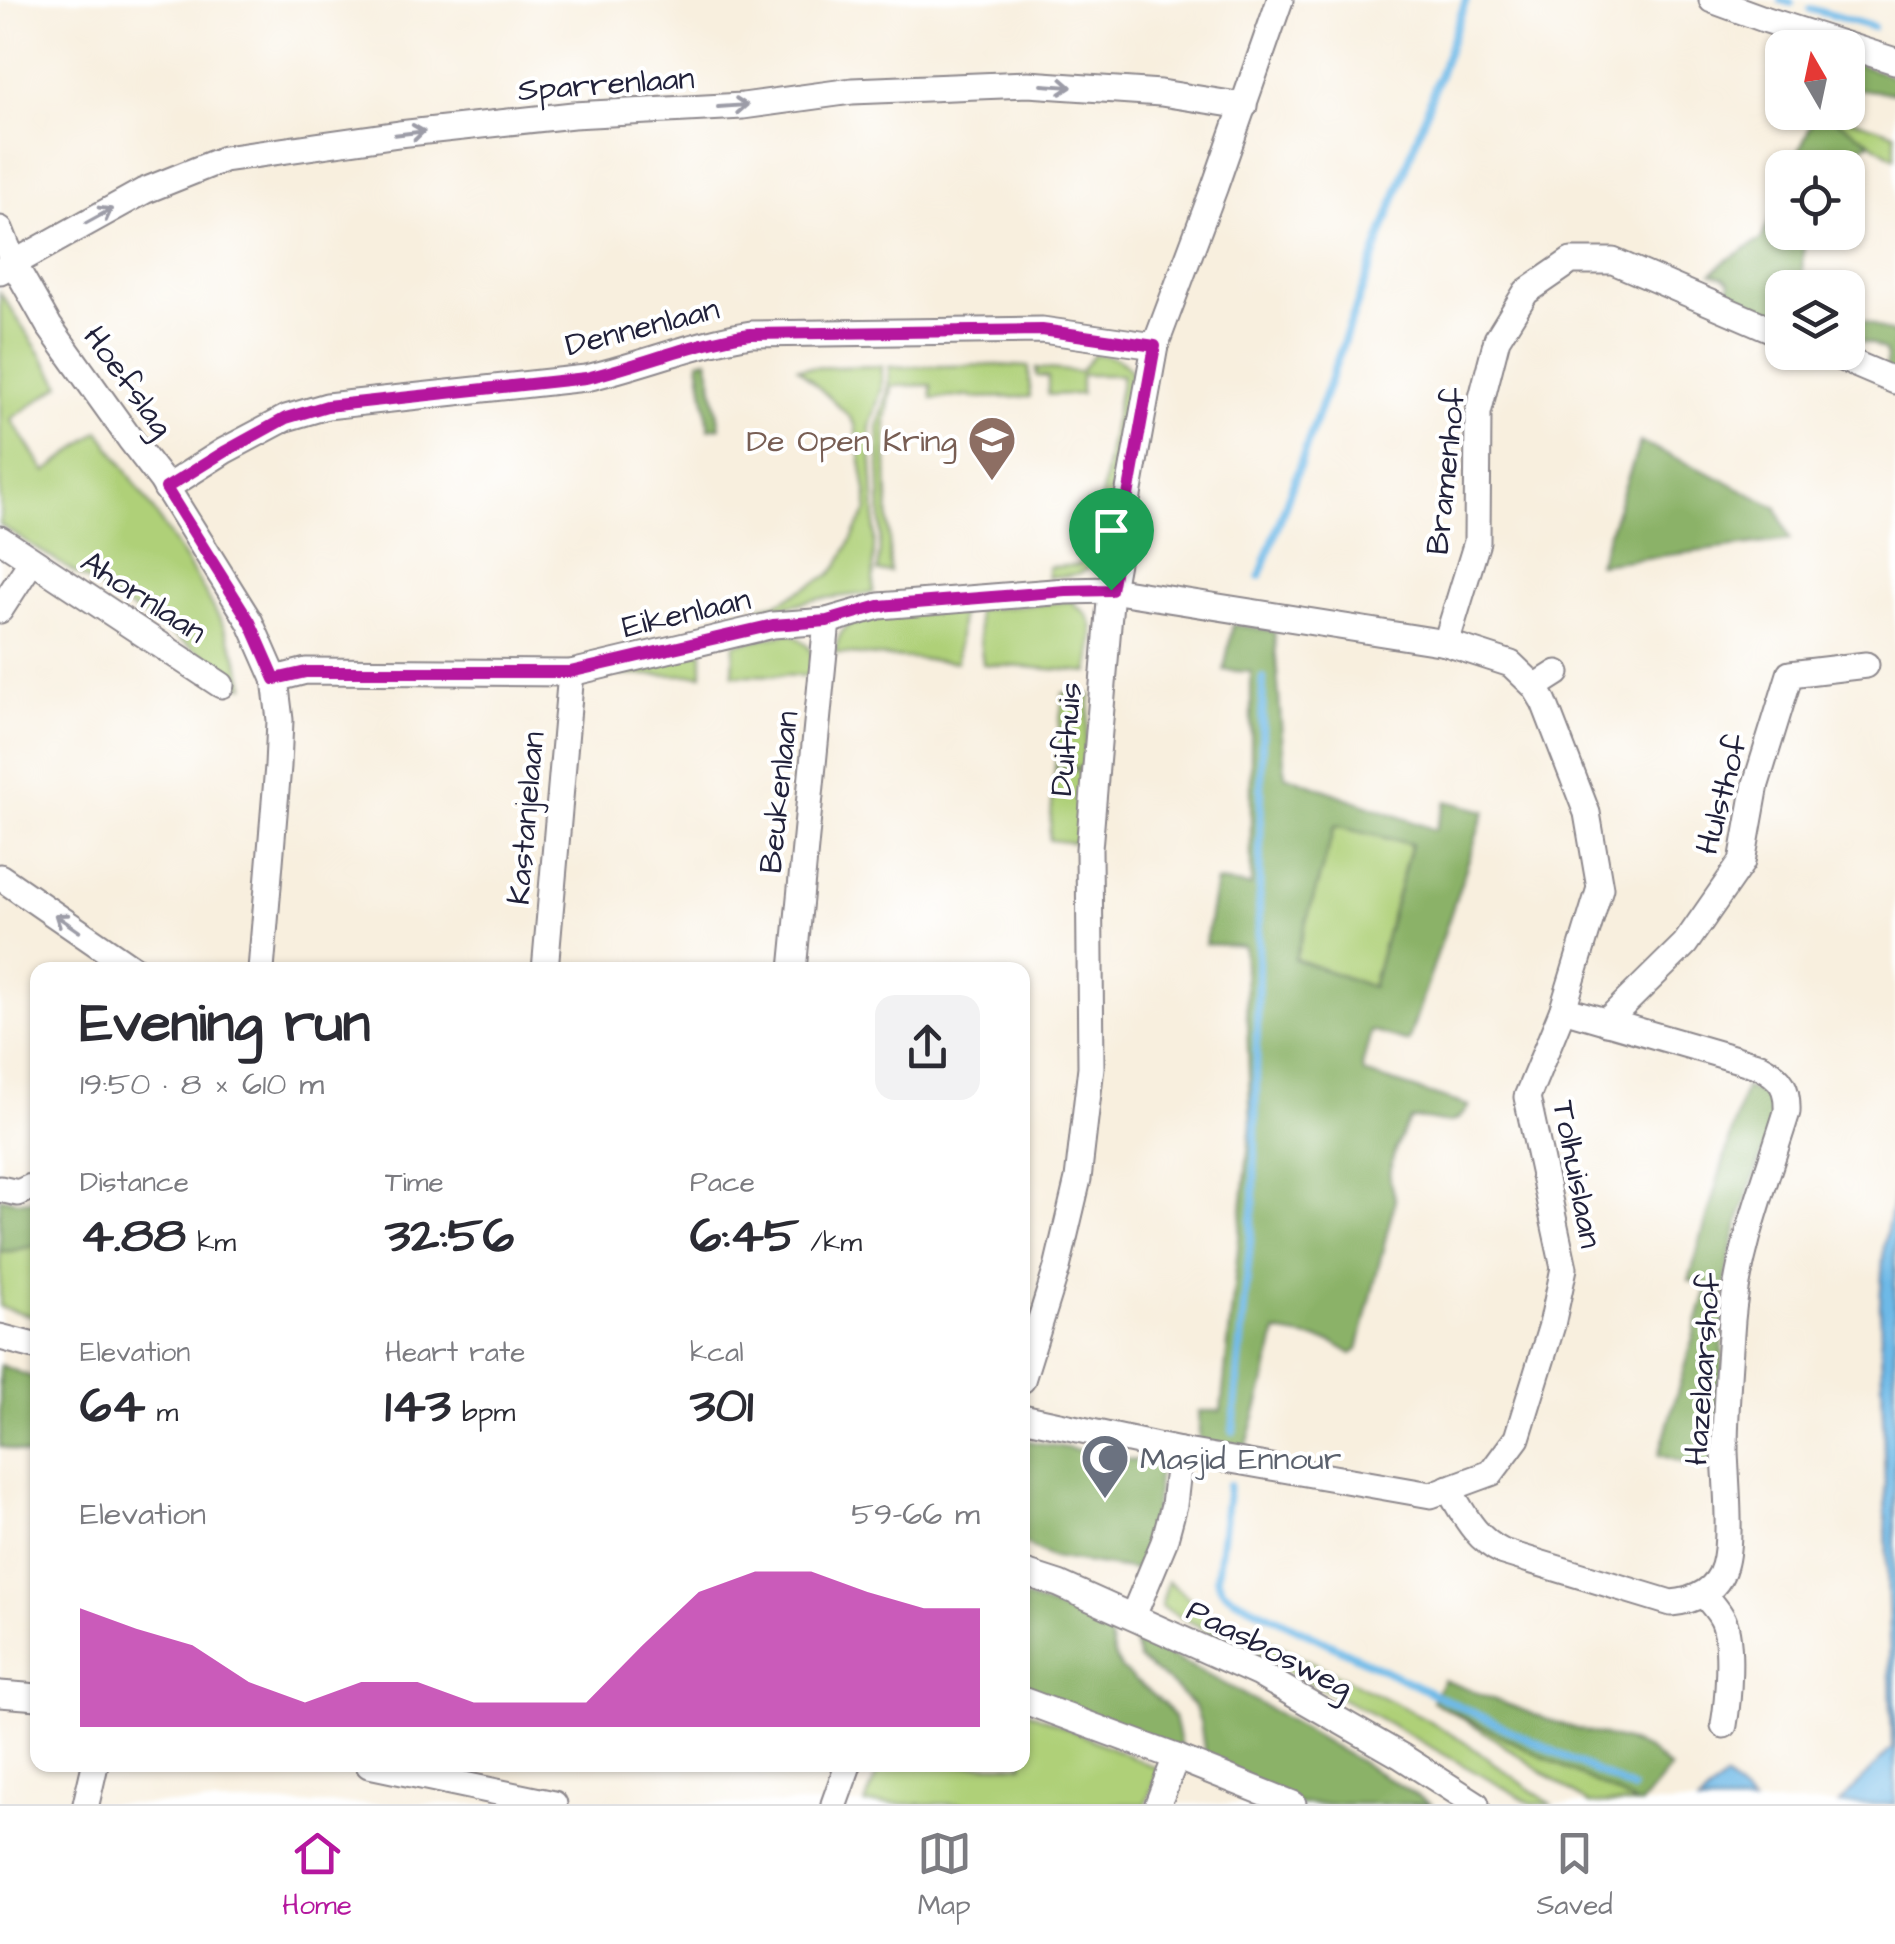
<!DOCTYPE html>
<html lang="en">
<head>
<meta charset="utf-8">
<style>
  body { margin:0; font-family:"Architects Daughter",sans-serif; background:#f2f2f3; color:#2b2b33; height:100vh; display:flex; flex-direction:column; font-size:38px; white-space:nowrap }
  * { box-sizing:border-box; margin:0 }
  p { font-size:32px; color:#7c7c81 }
  .icon { flex:none; width:55px; height:55px; fill:none; stroke:currentColor; stroke-width:2; stroke-linecap:round; stroke-linejoin:round }
  .map { position:relative; flex:1; overflow:hidden }
  .drawer { position:absolute; left:30px; top:962px; width:1000px; height:810px; display:flex; flex-direction:column; background:#fff; border-radius:20px; box-shadow:0 2px 8px #0004 }
  .drawer>* { flex:none }
  .needle { width:65px; rotate:351deg }
  .fabs { position:absolute; left:1765px; top:30px; display:grid; gap:20px }
  .fabs a { display:grid; place-items:center; width:100px; height:100px; border-radius:20px; background:#fff; box-shadow:0 2px 8px #0004; font-size:50px }
  .pin { position:absolute; display:grid; place-items:center; width:85px; height:85px; color:#fff; margin:-102px -42px; border-radius:50% 50% 50% 0; rotate:-45deg; box-shadow:0 0 10px #0007 }
  .pin .icon { rotate:45deg }
  .round { display:grid; place-items:center; flex:none; width:105px; height:105px; border-radius:20px; background:#f2f2f3 }
  .overview { display:flex; align-items:center; justify-content:space-between; height:170px; padding:0 50px }
  h1 { font-size:55px; font-weight:700; line-height:75px }
  .figures { display:grid; grid-template-columns:repeat(3,1fr); gap:15px; height:170px; padding:10px 50px }
  .figures div { display:grid; align-content:center }
  .figures b { font-size:50px; font-weight:700 }
  .figures small { font-size:28px; font-weight:400 }
  .figures p { font-size:28px }
  .chart { height:280px; padding:20px 50px }
  .chart p { display:flex; justify-content:space-between }
  .chart svg { width:100%; height:180px; margin-top:10px; fill:#b5179e; opacity:.7 }
  .menu { display:flex; justify-content:space-around; align-items:center; height:140px; border-top:2px solid #e1e1e2; background:#fff; font-size:28px; color:#7c7c81 }
  .menu a { display:grid; justify-items:center; gap:5px }
  .menu .selected { color:#b5179e }
  .map>svg:first-child { display:block }
  .green { fill:#afd078; stroke:#68795a; stroke-width:2.5 }
  .forest { fill:#8bb268; stroke:#566a52; stroke-width:2.5; fill-rule:evenodd }
  .water { fill:#6eb9e7; stroke:#486e91; stroke-width:2.5 }
  .lines { fill:none; stroke-linecap:round; stroke-linejoin:round }
  .stream { stroke:#6eb9e7; stroke-width:8 }
  .minor-casing { stroke:#8d888c; stroke-width:29 }
  .minor { stroke:#fff; stroke-width:25 }
  .oneway { stroke:#9c9ca7 }
  .route-casing { stroke:#fff; stroke-width:20 }
  .route { stroke:#b5179e; stroke-width:12 }
  .labels { text-anchor:middle; stroke-width:8; stroke-linejoin:round; paint-order:stroke }
  .street-label { font-size:32px; fill:#22223b; stroke:#fff }
  .education-label { font-size:32px; fill:#785e54; stroke:#fff; text-anchor:end }
  .worship-label { font-size:32px; fill:#5b616d; stroke:#fff; text-anchor:start }
</style>
</head>
<body>
<div class="map">
<svg width="1895" height="1804" viewBox="0 0 1895 1804">
  <rect width="100%" height="100%" fill="#fff"/>
  <filter id="ink" filterUnits="userSpaceOnUse"><feTurbulence type="fractalNoise" baseFrequency=".01" numOctaves="2"/><feDisplacementMap in="SourceGraphic" scale="20" xChannelSelector="R" yChannelSelector="G"/><feConvolveMatrix kernelMatrix="1 2 1 2 8 2 1 2 1" color-interpolation-filters="sRGB"/></filter>
  <filter id="wash" filterUnits="userSpaceOnUse"><feTurbulence type="fractalNoise" baseFrequency=".0048" numOctaves="4" result="noise"/><feDisplacementMap in="SourceGraphic" scale="40" xChannelSelector="R" yChannelSelector="G"/><feGaussianBlur stdDeviation="2.25" result="paint"/><feColorMatrix in="noise" values="0 0 0 0 0 0 0 0 0 0 0 0 0 0 0 0 0 1.4 0 .05"/><feComposite in="paint" operator="in"/></filter>
  <g filter="url(#wash)">
    <rect width="100%" height="100%" fill="#f8efde"/>
    <g class="green">
      <path d="M 1825,113 L 1833,113 L 1895,133 L 1895,158 Z"/>
      <path d="M 0,292 L 61,385 L 11,419 L 46,472 L 99,431 C 132,478 164,525 194,574 C 216,611 236,644 245,686 L 228,684 L 232,673 L 0,525 Z"/>
      <path d="M 1094,354 C 1109,356 1125,357 1131,373 L 1102,549 C 1091,577 1075,575 1048,577 L 1048,567 L 1078,565 L 1092,552 L 1122,375 L 1081,375 L 1081,394 L 1048,395 L 1048,377 L 1037,376 L 1036,368 L 1080,372 Z"/>
      <path d="M 998,365 L 1029,367 L 1030,397 L 971,398 L 970,396 L 932,399 L 931,385 L 892,386 L 886,420 L 890,572 L 878,572 L 881,527 L 878,427 L 888,391 L 889,367 Z"/>
      <path d="M 882,366 L 882,388 L 870,427 L 875,513 L 873,593 L 817,599 L 760,612 L 760,606 L 779,602 L 829,575 L 837,567 L 867,510 L 867,497 L 855,425 L 849,416 L 798,368 Z"/>
      <path d="M 1074,601 L 1075,606 C 1102,618 1092,647 1089,672 L 983,664 L 976,610 Z"/>
      <path d="M 961,611 L 957,662 L 835,653 C 837,642 839,632 849,625 C 867,614 937,613 961,611 Z"/>
      <path d="M 790,633 C 813,645 813,652 813,676 L 733,675 L 734,644 Z"/>
      <path d="M 702,651 L 702,675 L 618,675 Z"/>
      <path d="M 1063,693 L 1091,695 L 1083,768 L 1055,766 Z"/>
      <path d="M 1055,769 L 1083,771 L 1077,843 L 1049,840 Z"/>
      <path d="M 1335,825 L 1411,843 L 1372,987 L 1295,959 Z"/>
      <path d="M 37,1245 L 37,1317 L 0,1307 L 0,1251 L 11,1251 Z"/>
      <path d="M 1168,1581 L 1197,1605 L 1423,1717 L 1469,1745 L 1551,1804 L 1533,1804 L 1366,1711 L 1161,1607 Z"/>
      <path d="M 1432,1701 L 1637,1804 L 1589,1804 L 1480,1729 Z"/>
      <path d="M 1023,1709 L 1159,1769 L 1146,1804 L 865,1804 L 880,1765 L 1022,1765 Z"/>
    </g>
    <g class="forest">
      <path d="M 1848,61 L 1895,77 L 1895,93 L 1848,88 Z"/>
      <path d="M 1816,113 L 1825,113 L 1871,142 L 1843,154 L 1828,167 L 1792,167 Z"/>
      <path d="M 1782,190 L 1782,232 L 1808,233 C 1802,252 1799,268 1808,287 L 1782,288 L 1782,325 L 1727,297 L 1730,282 L 1724,277 L 1712,273 L 1725,261 L 1761,240 Z"/>
      <path d="M 1848,314 L 1895,334 L 1895,376 L 1885,368 L 1887,357 L 1885,351 L 1873,344 L 1857,340 L 1848,351 Z"/>
      <path d="M 708,359 L 720,427 L 709,429 L 699,361 Z"/>
      <path d="M 1640,442 L 1722,479 L 1777,508 L 1790,540 L 1598,564 Z"/>
      <path d="M 1233,624 L 1274,631 L 1285,775 L 1435,830 L 1446,801 L 1485,811 L 1408,1042 L 1371,1031 L 1362,1067 L 1364,1073 L 1469,1106 C 1450,1137 1436,1113 1410,1120 C 1400,1136 1391,1156 1390,1175 C 1389,1183 1393,1192 1395,1200 L 1358,1350 L 1352,1354 L 1332,1342 L 1276,1332 L 1266,1378 L 1245,1452 L 1199,1444 L 1199,1411 L 1221,1411 L 1251,1124 L 1244,946 L 1205,944 L 1216,882 L 1251,886 L 1251,672 L 1224,670 ZM 1335,826 L 1411,844 L 1372,987 L 1295,959 Z"/>
      <path d="M 1745,1087 C 1771,1098 1775,1101 1771,1130 C 1752,1183 1731,1234 1725,1290 L 1717,1473 L 1659,1455 L 1708,1285 L 1689,1280 Z"/>
      <path d="M 0,1197 L 17,1201 L 37,1200 L 37,1245 L 11,1251 L 0,1251 Z"/>
      <path d="M 0,1365 L 37,1379 L 37,1458 L 0,1446 Z"/>
      <path d="M 1023,1440 L 1159,1465 C 1156,1500 1156,1539 1135,1570 L 1051,1557 L 1023,1543 Z"/>
      <path d="M 1023,1597 L 1108,1628 L 1113,1653 L 1122,1670 L 1165,1705 L 1174,1717 L 1184,1760 L 1023,1690 Z"/>
      <path d="M 1133,1639 C 1237,1685 1333,1747 1431,1804 L 1300,1804 L 1207,1769 L 1200,1722 L 1195,1707 L 1170,1683 L 1139,1660 Z"/>
      <path d="M 1443,1680 L 1538,1716 L 1576,1729 L 1623,1740 L 1648,1750 L 1670,1769 L 1641,1804 L 1637,1804 L 1432,1701 Z"/>
    </g>
    <g class="water">
      <path d="M 1895,1188 L 1895,1804 L 1839,1804 L 1892,1748 L 1880,1305 L 1884,1244 Z"/>
      <path d="M 1725,1778 L 1753,1804 L 1698,1804 Z"/>
    </g>
    <g class="lines">
      <g class="stream">
        <path d="M 1781,0 L 1791,3"/>
        <path d="M 1811,9 L 1873,27"/>
        <path d="M 1260,576 L 1466,0"/>
        <path d="M 1233,1431 L 1254,1199 L 1263,678"/>
        <path d="M 1229,1485 L 1217,1578 L 1222,1589 L 1232,1597 L 1632,1789"/>
      </g>
    </g>
  </g>
  <g filter="url(#ink)">
    <g class="lines">
      <g class="minor-casing">
        <g id="minor">
          <path d="M 1712,0 L 1764,19 L 1895,61"/>
          <path d="M 0,229 L 14,264 L 49,326 L 130,439 L 161,479 L 250,622 L 275,679 L 280,720 L 278,766 L 261,970"/>
          <path d="M 0,271 L 144,191 L 224,159 L 399,134 L 573,115 L 743,106 L 852,91 L 1028,84 L 1161,93 L 1244,106"/>
          <path d="M 1827,352 L 1895,381"/>
          <path d="M 166,488 L 224,451 L 286,418 L 327,406 L 586,378 C 642,365 694,343 751,334 L 1042,330 L 1155,346"/>
          <path d="M 0,539 L 221,685"/>
          <path d="M 0,610 L 31,562"/>
          <path d="M 1446,643 L 1477,542 L 1478,413 L 1497,339 L 1526,292 L 1571,261 L 1613,261 L 1782,334"/>
          <path d="M 275,679 L 306,671 L 571,673 L 773,625 L 827,621 L 879,606 L 1066,591 L 1111,590 L 1446,643 L 1511,664 L 1535,687 L 1544,702 L 1587,813 L 1600,888 L 1563,1009 L 1527,1097 L 1564,1268 L 1552,1325 L 1517,1438 L 1491,1473 L 1431,1495 L 1180,1451 L 1022,1417"/>
          <path d="M 1535,687 L 1557,673"/>
          <path d="M 0,877 L 135,970"/>
          <path d="M 545,970 L 571,673"/>
          <path d="M 793,970 L 827,621"/>
          <path d="M 1606,1022 L 1685,944 L 1742,862 L 1756,784 L 1790,674 L 1866,665"/>
          <path d="M 0,1189 L 18,1193 L 38,1184"/>
          <path d="M 0,1337 L 38,1347"/>
          <path d="M 1022,1380 L 1057,1268 L 1078,1179 L 1091,1067 L 1089,849 L 1111,590 L 1155,346 L 1215,186 L 1280,0"/>
          <path d="M 1448,1488 C 1464,1514 1474,1538 1503,1552 L 1671,1603 C 1694,1601 1717,1591 1724,1566 C 1732,1539 1726,1482 1725,1451 C 1725,1408 1729,1363 1732,1320 C 1738,1250 1766,1180 1787,1112 C 1788,1088 1782,1078 1760,1066 L 1563,1009"/>
          <path d="M 1022,1572 L 1059,1584 L 1257,1673 L 1401,1756 L 1476,1804"/>
          <path d="M 1704,1594 C 1710,1602 1719,1611 1723,1620 C 1733,1641 1728,1702 1724,1725"/>
          <path d="M 1133,1616 L 1164,1542 L 1174,1505 L 1180,1451"/>
          <path d="M 0,1694 L 38,1697"/>
          <path d="M 1022,1700 L 1176,1757 L 1293,1804"/>
          <path d="M 369,1765 L 554,1804"/>
          <path d="M 86,1804 L 95,1765"/>
          <path d="M 834,1804 L 848,1765"/>
          <path d="M 1158,1804 L 1176,1757"/>
        </g>
      </g>
      <use href="#minor" class="minor"/>
    </g>
    <defs><path id="oneway-shaft" d="M-6 0H5M1.5-3L5.5 0L1.5 3" fill="none" stroke-width="1.6" stroke-linecap="round" stroke-linejoin="round" transform="scale(2.5)"/></defs>
    <g class="oneway">
      <use href="#oneway-shaft" transform="translate(1057 86) rotate(4)"/>
      <use href="#oneway-shaft" transform="translate(733 106) rotate(-4)"/>
      <use href="#oneway-shaft" transform="translate(410 133) rotate(-7)"/>
      <use href="#oneway-shaft" transform="translate(99 216) rotate(-29)"/>
      <use href="#oneway-shaft" transform="translate(67 923) rotate(-145)"/>
    </g>
  </g>
  <g class="lines" filter="url(#ink)">
    <g class="route-casing">
      <path id="route" d="M 1042,330 L 1155,346 L 1111,590 L 1066,591 L 879,606 L 827,621 L 773,625 L 570,672 L 306,672 L 275,679 L 250,622 L 166,488 L 224,452 L 286,418 L 327,406 L 586,378 C 642,365 694,342 750,334 Z"/>
    </g>
    <use href="#route" class="route"/>
  </g>
  <defs>
    <g id="school-pin" transform="scale(2.5)"><path d="M0 17L-7.5 6A9.5 9.5 0 1 1 7.5 6Z" fill="#8d6e63" stroke="#fff"/><path d="M0-5L7-2L0 1L-7-2ZM-4 1L0 2.5L4 1V4Q0 6-4 4Z" fill="#fff"/></g>
    <g id="mosque-pin" transform="scale(2.5)"><path d="M0 17L-7.5 6A9.5 9.5 0 1 1 7.5 6Z" fill="#6b7280" stroke="#fff"/><path d="M3.5-4.9A6 6 0 1 0 3.5 4.9A5 5 0 1 1 3.5-4.9Z" fill="#fff"/></g>
  </defs>
  <g fill-rule="evenodd">
    <use href="#school-pin" x="992" y="440"/>
    <use href="#mosque-pin" x="1105" y="1458"/>
  </g>
  <g class="labels">
    <g class="street-label">
      <text transform="translate(606 83) rotate(-4)" y="11">Sparrenlaan</text>
      <text transform="translate(642 326) rotate(-14)" y="11">Dennenlaan</text>
      <text transform="translate(129 381) rotate(54)" y="11">Hoefslag</text>
      <text transform="translate(1445 471) rotate(-84)" y="11">Bramenhof</text>
      <text transform="translate(144 596) rotate(33)" y="11">Ahornlaan</text>
      <text transform="translate(686 612) rotate(-13)" y="11">Eikenlaan</text>
      <text transform="translate(1065 739) rotate(-85)" y="11">Duifhuis</text>
      <text transform="translate(778 792) rotate(-84)" y="11">Beukenlaan</text>
      <text transform="translate(1721 794) rotate(-75)" y="11">Hulsthof</text>
      <text transform="translate(525 818) rotate(-85)" y="11">Kastanjelaan</text>
      <text transform="translate(1578 1174) rotate(79)" y="11">Tolhuislaan</text>
      <text transform="translate(1702 1369) rotate(-86)" y="11">Hazelaarshof</text>
      <text transform="translate(1270 1648) rotate(27)" y="11">Paasbosweg</text>
    </g>
    <g class="education-label">
      <text x="957" y="451">De Open Kring</text>
    </g>
    <g class="worship-label">
      <text x="1140" y="1469">Masjid Ennour</text>
    </g>
  </g>
</svg>
<div class="fabs">
<a><svg class="needle" viewBox="-14 -14 28 28"><path d="M0-13l5 13h-10z" fill="#e53935"/><path d="M0 13l5-13h-10z" fill="#7c7c81"/></svg></a>
<a><svg class="icon" aria-label="locate" viewBox="0 0 24 24"><circle cx="12" cy="12" r="6"/><path d="M12 2v4M12 18v4M2 12h4M18 12h4"/></svg></a>
<a><svg class="icon" aria-label="layers" viewBox="0 0 24 24"><path d="M12 4l9 5-9 5-9-5zM3 14l9 5 9-5"/></svg></a>
</div>
<div class="pin" style="left:1111px;top:590px;background:#1e9e55"><svg class="icon" aria-label="arrive" viewBox="0 0 24 24"><path d="M6 21V4h12l-3 4 3 4H6"/></svg></div>
<section class="drawer">
<div class="overview"><div><h1>Evening run</h1><p>19:50 · 8 × 610 m</p></div><a class="round"><svg class="icon" aria-label="share" viewBox="0 0 24 24"><path d="M12 15V3M7 8l5-5 5 5M5 13v7h14v-7"/></svg></a></div>
<div class="figures">
<div><p>Distance</p><b>4.88<small> km</small></b></div>
<div><p>Time</p><b>32:56</b></div>
<div><p>Pace</p><b>6:45<small> /km</small></b></div>
</div>
<div class="figures">
<div><p>Elevation</p><b>64<small> m</small></b></div>
<div><p>Heart rate</p><b>143<small> bpm</small></b></div>
<div><p>kcal</p><b>301</b></div>
</div>
<div class="chart"><p><span>Elevation</span>59–66 m</p>
<svg viewBox="0 0 160 44" preserveAspectRatio="none"><path d="M0 44V15L10 20L20 24L30 33L40 38L50 33L60 33L70 38L80 38L90 38L100 24L110 11L120 6L130 6L140 11L150 15L160 15V44z"/></svg>
</div>
</section>
</div>
<nav class="menu">
<a class="selected"><svg class="icon" aria-label="home" viewBox="0 0 24 24"><path d="M3 11l9-7 9 7M6 9v11h12V9"/></svg>Home</a>
<a><svg class="icon" aria-label="map" viewBox="0 0 24 24"><path d="M3 6l6-2 6 2 6-2v14l-6 2-6-2-6 2zM9 4v14M15 6v14"/></svg>Map</a>
<a><svg class="icon" aria-label="saved" viewBox="0 0 24 24"><path d="M7 4h10v16l-5-4-5 4z"/></svg>Saved</a>
</nav>
</body>
</html>
